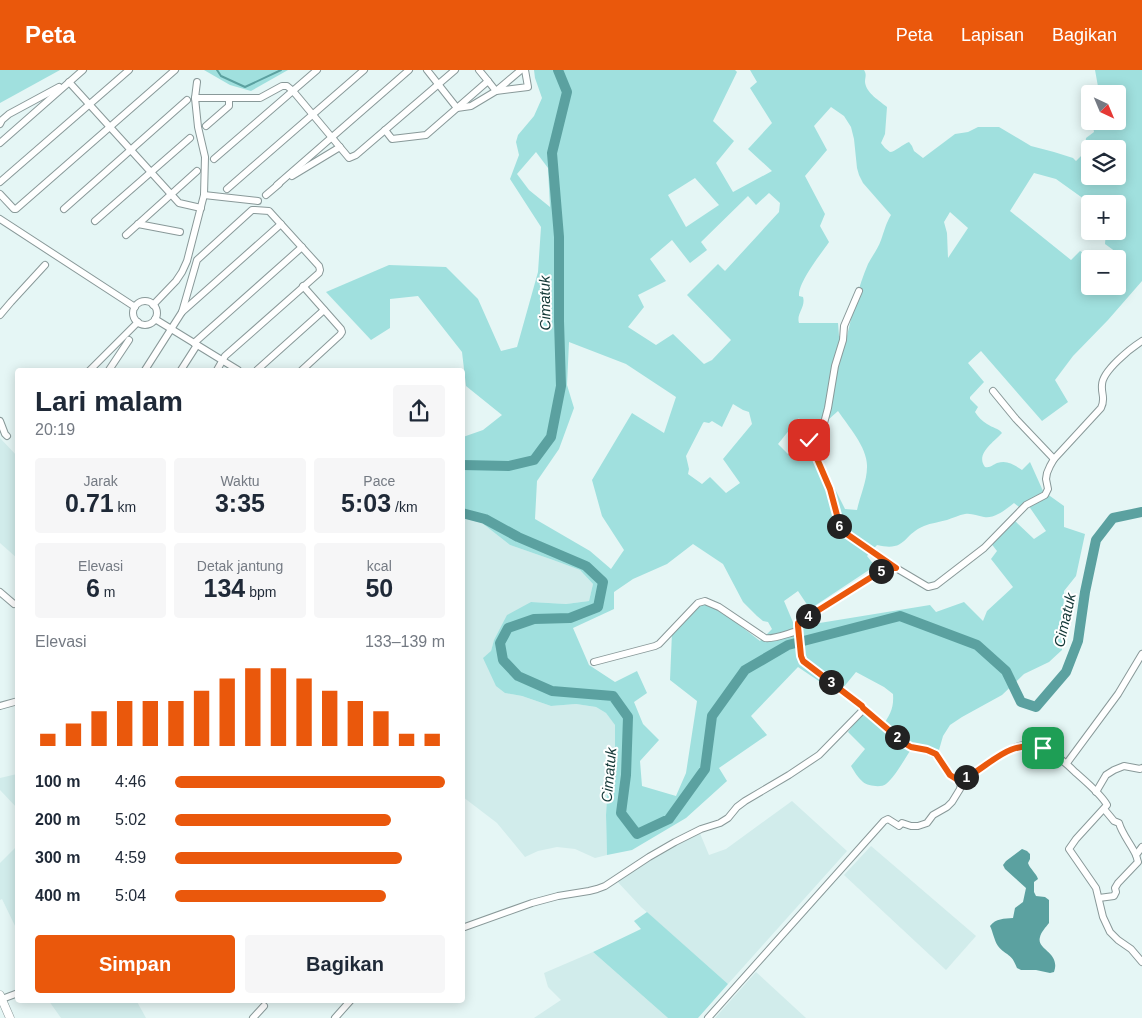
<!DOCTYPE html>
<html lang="id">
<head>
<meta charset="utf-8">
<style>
  body { margin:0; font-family:Arial,sans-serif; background:#f6f6f7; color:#1f2937; height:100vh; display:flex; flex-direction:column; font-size:19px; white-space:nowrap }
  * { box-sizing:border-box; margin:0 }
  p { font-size:16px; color:#747a83 }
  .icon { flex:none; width:28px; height:28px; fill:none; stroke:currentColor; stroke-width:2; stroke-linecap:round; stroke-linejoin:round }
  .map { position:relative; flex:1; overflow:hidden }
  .panel { position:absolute; left:15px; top:298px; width:450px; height:635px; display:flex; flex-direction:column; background:#fff; border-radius:5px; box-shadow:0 2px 12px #0003 }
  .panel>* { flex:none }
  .needle { width:32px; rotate:136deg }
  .tools { position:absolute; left:1081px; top:15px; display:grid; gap:10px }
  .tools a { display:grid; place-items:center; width:45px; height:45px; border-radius:5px; background:#fff; box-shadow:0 2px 12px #0003; font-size:25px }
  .pin { position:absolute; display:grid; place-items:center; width:42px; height:42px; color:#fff; margin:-21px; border-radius:10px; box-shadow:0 2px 8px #0006 }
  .km { position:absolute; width:25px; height:25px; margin:-12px; border-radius:50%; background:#222; color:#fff; font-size:14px; line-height:25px; text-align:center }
  .round { display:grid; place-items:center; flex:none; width:52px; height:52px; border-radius:5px; background:#f6f6f7 }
  .head { display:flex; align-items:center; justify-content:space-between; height:85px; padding:0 20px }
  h1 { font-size:28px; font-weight:700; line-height:38px }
  .metrics { display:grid; grid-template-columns:repeat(3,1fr); gap:8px; height:85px; padding:5px 20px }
  .metrics div { display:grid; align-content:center; border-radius:5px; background:#f6f6f7; text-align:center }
  .metrics b { font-size:25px; font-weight:700 }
  .metrics small { font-size:14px; font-weight:400 }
  .metrics p { font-size:14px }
  .chart { height:140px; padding:10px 20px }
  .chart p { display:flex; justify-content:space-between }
  .chart svg { width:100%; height:90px; margin-top:5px; stroke:#ea580c; stroke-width:6 }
  .button { display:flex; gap:10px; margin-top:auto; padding:10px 20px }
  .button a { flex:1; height:58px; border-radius:5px; background:#ea580c; color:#fff; font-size:20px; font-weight:700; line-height:58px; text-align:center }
  .button a+a { background:#f6f6f7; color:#1f2937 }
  ul { padding:0 20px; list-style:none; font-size:16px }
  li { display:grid; grid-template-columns:80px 60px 1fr; align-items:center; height:38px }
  li i { height:12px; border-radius:6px; background:#ea580c }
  header { display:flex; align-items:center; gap:30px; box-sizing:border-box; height:70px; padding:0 25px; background:#ea580c; color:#fff }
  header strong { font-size:24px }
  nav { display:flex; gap:28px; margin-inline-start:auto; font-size:18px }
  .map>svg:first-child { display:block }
  .built { fill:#d1eceb }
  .green { fill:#a0e0de; fill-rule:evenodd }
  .water { fill:#5ba1a0 }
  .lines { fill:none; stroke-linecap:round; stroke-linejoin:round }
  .stream { stroke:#5ba1a0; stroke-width:2 }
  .river { stroke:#5ba1a0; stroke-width:10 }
  .minor-casing { stroke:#899999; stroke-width:8 }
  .major-casing { stroke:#899999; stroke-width:9 }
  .minor { stroke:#fff; stroke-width:6 }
  .major { stroke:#fff; stroke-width:8 }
  .route-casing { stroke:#fff; stroke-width:10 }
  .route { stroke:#ea580c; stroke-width:6 }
  .labels { text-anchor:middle; stroke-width:4; stroke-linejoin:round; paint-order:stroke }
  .water-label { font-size:15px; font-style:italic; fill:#133736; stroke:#fff }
</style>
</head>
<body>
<header>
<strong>Peta</strong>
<nav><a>Peta</a><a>Lapisan</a><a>Bagikan</a></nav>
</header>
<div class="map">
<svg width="1142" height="948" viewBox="0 0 1142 948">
  <rect width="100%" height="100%" fill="#e5f6f5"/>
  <g class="built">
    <path d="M 0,368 L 17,386 L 17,488 L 0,473 Z"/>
    <path d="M 462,448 L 482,453 L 510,475 L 553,490 L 580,500 L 593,514 L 589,531 L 566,534 L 531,532 L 494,570 L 491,581 L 505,623 L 522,626 L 551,636 L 576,634 L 596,637 L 606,643 L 616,656 L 615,677 L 608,710 L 606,745 L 607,785 L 595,788 L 575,779 L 557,777 L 538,781 L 525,787 L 497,753 L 463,727 Z"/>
    <path d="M 17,704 L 18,704 L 17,738 L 0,720 L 0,708 Z"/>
    <path d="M 792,731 L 847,781 L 728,914 L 641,837 L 615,809 L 699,761 L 709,785 L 726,779 Z"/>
    <path d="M 17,776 L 17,860 L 2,829 L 0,830 L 0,793 Z"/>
    <path d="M 871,776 L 976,866 L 946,900 L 844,805 Z"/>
    <path d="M 593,882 L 668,948 L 534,948 L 561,930 L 548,917 L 544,903 Z"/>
    <path d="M 756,902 L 806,948 L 715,948 Z"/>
    <path d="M 51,930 L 136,930 L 146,948 L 61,948 L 49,931 Z"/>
  </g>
  <g class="green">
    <path d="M 0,0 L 60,0 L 0,33 Z"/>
    <path d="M 204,0 L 288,0 L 251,21 L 230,15 Z"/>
    <path d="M 534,0 L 735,0 L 737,2 L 713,51 L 734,71 L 716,93 L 733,122 L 772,101 L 748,79 L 772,53 L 750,18 L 757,12 L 750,0 L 864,0 C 867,5 865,7 865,12 C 866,23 880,31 887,37 L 885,64 L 881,73 L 885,78 L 890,82 C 895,82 903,74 909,72 L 912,76 L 914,81 L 923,88 L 955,64 L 968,62 L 978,57 L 999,57 L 1031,76 L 1054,82 L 1073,88 L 1076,91 L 1085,82 L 1086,68 L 1094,62 L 1092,51 L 1118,51 L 1118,24 L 1098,24 L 1099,22 L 1095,0 L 1142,0 L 1142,211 L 1108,250 L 1073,286 L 1055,310 L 1068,332 L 1042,351 L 981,281 L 968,293 L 984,312 L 970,327 L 970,329 L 978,337 L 975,342 C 978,347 982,351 987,354 C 993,358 998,358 1002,363 C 994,372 975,384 985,397 C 991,398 992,395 997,393 C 1007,390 1013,394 1022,400 L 1030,392 L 1043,421 L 1064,436 L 1064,457 L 1085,464 L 1076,506 L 1064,521 L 1062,580 L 1049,592 L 1024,604 L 1002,625 L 962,647 L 950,655 L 943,666 L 939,680 C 929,678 920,677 910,681 C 904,690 894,708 886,714 C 881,718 868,716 863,712 C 858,708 854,701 851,696 L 865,679 L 848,662 L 863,642 L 882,657 C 890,644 894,639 893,624 L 884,617 L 856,602 L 838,624 L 798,597 L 751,646 L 767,665 L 719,698 L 727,711 L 686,748 L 632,780 L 607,785 L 606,745 L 608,710 L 615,677 L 615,655 L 606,643 L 596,637 L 576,634 L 551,636 L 522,626 L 505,623 L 496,616 L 483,588 L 491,581 L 494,570 L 507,545 L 531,532 L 566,534 L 589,531 L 593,514 L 580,500 L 553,490 L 510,475 L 482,453 L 463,448 L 463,367 L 483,360 L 502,345 L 466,316 L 462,282 L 418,226 L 390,229 L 390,258 L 371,270 L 326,222 L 389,195 L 446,197 L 478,229 L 501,281 L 517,277 L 538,202 L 541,157 L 510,109 L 519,85 L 516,72 L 518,65 L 534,46 L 542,28 L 535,8 ZM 831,37 L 844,46 L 851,57 L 854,69 L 857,98 L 859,105 L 863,113 L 891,145 C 886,153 884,162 881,170 C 878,179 872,186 868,194 C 858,217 853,241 847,266 L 846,267 L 839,266 L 838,253 L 799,253 C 796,244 806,237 803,227 L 799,226 C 798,212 821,184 829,172 L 820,156 L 825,144 L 805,106 L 827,80 L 814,56 ZM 1090,79 L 1118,79 L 1118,106 L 1090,106 ZM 536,82 L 548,98 L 550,137 L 529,120 L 517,104 ZM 1034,103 L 1056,109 L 1084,129 L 1090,140 L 1090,134 L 1118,134 L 1118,161 L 1106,161 L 1105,174 L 1116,182 L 1112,189 L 1118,189 L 1118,216 L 1090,216 L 1090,189 L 1095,189 L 1080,181 L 1071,190 L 1010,141 ZM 695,108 L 719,135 L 686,157 L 668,125 ZM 769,123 L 780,133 L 779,142 L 725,201 L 718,194 L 687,225 L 731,270 L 712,290 L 704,294 L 673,264 L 656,275 L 628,257 L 644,237 L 638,225 L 666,211 L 650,189 L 672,170 L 690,193 L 707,180 L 701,172 L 748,126 L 756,135 ZM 950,142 L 968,158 L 948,188 L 947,163 L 944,152 ZM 569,272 L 626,294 L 676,327 L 664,363 L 632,343 L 592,410 L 602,446 L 624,480 L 611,499 L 590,481 L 535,449 L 537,411 L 559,379 L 574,338 L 567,315 ZM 733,334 L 743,340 L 749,342 L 752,354 L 723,389 L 740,413 L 726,423 L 710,407 L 702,414 L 688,404 L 689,399 L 686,386 L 703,353 L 704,352 L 709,353 L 712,351 L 722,357 ZM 838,341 C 848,356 868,378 867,397 C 867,411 860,426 857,440 L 845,439 L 808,365 C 815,363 831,347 838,341 ZM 799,348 L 801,353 L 808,365 L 788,384 L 778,374 ZM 1026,432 L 1046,461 L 1034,469 L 1014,450 L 990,472 L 997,481 L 991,489 L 1013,517 L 987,541 L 983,551 L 964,532 L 936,542 L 930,535 L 795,557 L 784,531 L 798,521 L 810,539 L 875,496 L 867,486 L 877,475 C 907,482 902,465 924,456 C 931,453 940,452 947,450 C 953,448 959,445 965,444 C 972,443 977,446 984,447 C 995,449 1006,439 1014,433 L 1019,437 ZM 693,474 L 723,494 L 743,532 L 757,546 L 763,551 L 768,552 L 772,559 L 760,571 L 710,532 L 698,534 L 672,562 L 670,610 L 697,631 L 686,703 L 676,726 L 642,716 L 640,691 L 659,670 L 643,654 L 634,632 L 647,623 L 637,601 L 615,612 L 589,595 L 573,558 L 614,539 L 614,522 L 633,509 L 667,494 Z"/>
    <path d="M 647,842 L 728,914 L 698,948 L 668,948 L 593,882 L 641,859 L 634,851 Z"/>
  </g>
  <path class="water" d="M 1022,779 L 1027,781 L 1030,784 L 1030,789 L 1028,793 C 1030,799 1036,803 1038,809 L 1034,812 L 1034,822 L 1036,826 L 1045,827 L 1049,830 L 1049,853 C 1046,857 1041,862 1040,867 C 1036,880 1061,882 1054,902 L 1050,903 L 1036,900 L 1021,900 L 1017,898 C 1011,882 1007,887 998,876 C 994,870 993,862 990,856 C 996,848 1004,849 1013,848 L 1015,838 L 1023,832 L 1026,818 L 1005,799 L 1003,795 L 1006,791 Z"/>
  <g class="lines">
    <path class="stream" d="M 217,0 L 221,6 L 245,17 L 281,0"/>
    <g class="river">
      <path d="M 462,395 L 509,396 L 534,390 L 551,367 L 561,316 L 559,251 L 559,167 L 552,83 L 567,22 L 558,0"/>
      <path d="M 462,443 L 485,449 L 518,467 L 586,496 L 603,512 L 598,537 L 570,548 L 534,549 L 508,558 L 500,573 L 503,590 L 518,606 L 552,621 L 613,626 L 628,647 L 626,705 L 621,743 L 637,764 L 669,749 L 705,699 L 712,646 L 745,600 L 788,575 L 900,546 L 977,575 L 1006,601 L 1021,632 L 1036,637 L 1066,602 L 1078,571 L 1085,522 L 1096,470 L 1113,448 L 1142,442"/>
    </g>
    <g class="minor-casing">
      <g id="minor">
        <path d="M 427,0 L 457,38 L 488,11 L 496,21 L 528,17 L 525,0"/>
        <path d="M 479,0 L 488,11"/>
        <path d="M 69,12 L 179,133 L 201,138"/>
        <path d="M 195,28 L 260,28 L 282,16 L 287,16 L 293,21 L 349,88 L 356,85 L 455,0"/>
        <path d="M 0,54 L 2,50 L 9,44 L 59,17"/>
        <path d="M 206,56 L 229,36 L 229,29"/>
        <path d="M 385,60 L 392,69 L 426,65 L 457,38 L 471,36 L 496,21 L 521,0"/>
        <path d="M 0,73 L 83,0"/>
        <path d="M 214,89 L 317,0"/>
        <path d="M 292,106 L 340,77"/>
        <path d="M 0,112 L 129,0"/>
        <path d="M 277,115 L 409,0"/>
        <path d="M 227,119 L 364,0"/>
        <path d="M 0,124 L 14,139 L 16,139 L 175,0"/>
        <path d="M 204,125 L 258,131"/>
        <path d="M 266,125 L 279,114"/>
        <path d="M 64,139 L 187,30"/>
        <path d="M 0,149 L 135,237"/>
        <path d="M 95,151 L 190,68"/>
        <path d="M 138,154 L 180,162"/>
        <path d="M 126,165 L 197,101"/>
        <path d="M 859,221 L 844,256 L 843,270 L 835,296 L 828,338 L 823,357 L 816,365 L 811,366 L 809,370 L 830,419 L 841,460 L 896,498 L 928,517 L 936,515 L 984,478 L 1026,435 L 1045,425 L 1048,419 L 1046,409 L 1047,403 L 1050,396 L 1054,389 L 1101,338 C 1106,328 1101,325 1102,315 C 1102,301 1131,278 1142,271"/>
        <circle cx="145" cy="243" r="12"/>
        <path d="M 153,235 L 176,211 L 182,202 L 187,191 L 204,125 L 205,87 L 198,57 L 195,28 L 197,12"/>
        <path d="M 182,242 L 197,190 L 252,140 L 255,140 L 269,141 L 319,196 L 320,200 L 319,203 L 225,286 L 217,300"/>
        <path d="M 0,245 L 11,232 L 45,195"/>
        <path d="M 155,249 L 238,300"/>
        <path d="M 194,273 L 302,177"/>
        <path d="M 90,300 L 138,252"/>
        <path d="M 109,300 L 129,270"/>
        <path d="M 145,300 L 182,242 L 281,154"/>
        <path d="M 181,300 L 197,275"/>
        <path d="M 257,300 L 324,240"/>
        <path d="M 302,300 L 340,265 L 342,262 L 341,259 L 303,216"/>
        <path d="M 993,321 L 1016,349 L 1054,389"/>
        <path d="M 0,351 L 5,364 L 7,366"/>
        <path d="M 0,522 L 14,534"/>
        <path d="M 594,592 L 655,576 L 659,574 L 698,533 L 705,531 L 719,537 L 765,568 C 772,570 789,563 798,561"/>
        <path d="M 0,636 L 18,631"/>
        <path d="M 863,639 L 904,673 C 914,679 925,678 934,684 C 942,688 944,699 951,705 C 954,707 956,708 958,709 C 968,707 977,701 985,695 C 996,689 1007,680 1019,676 C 1040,670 1061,688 1075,702 C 1085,711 1101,724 1107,735 L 1076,769 L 1069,779 L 1096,818 L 1103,847 L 1110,862 L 1118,870 L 1131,879 L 1142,892"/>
        <path d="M 1067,693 L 1118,624 L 1142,584"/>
        <path d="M 1096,722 L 1106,705 L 1114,700 L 1124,696 L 1140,699 L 1142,698"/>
        <path d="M 1104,739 L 1114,751 L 1119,753 C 1122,764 1131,774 1136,785"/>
        <path d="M 1099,828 L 1114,826 L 1116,822 L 1115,818 L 1118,813 L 1138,792 L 1136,785 L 1142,777"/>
        <path d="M 462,858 L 532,833 L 558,826 L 589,821 L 597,819 L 605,816 L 649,787 L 675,772 L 701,759 L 720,753 L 728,748 L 737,737 L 745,731 L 789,705 L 819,685 L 862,641 L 863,639 L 862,636 L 803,591 L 801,586 L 798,555 L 799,553 L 881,501 L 887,498 L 895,498"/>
        <path d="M 2,929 L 18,923"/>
        <path d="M 253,948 L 264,936"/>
        <path d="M 335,948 L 351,930"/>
        <path d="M 708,948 L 884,751 L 888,749 L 899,756 L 902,753 L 911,756 L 918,756 L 927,753 L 933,745 L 947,737 L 952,732 L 960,719 L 962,709"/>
      </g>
    </g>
    <g class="major-casing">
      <path id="major" d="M 0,925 L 10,948"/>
    </g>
    <use href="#minor" class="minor"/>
    <use href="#major" class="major"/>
  </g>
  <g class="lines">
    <g class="route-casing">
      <path id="route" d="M 809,370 L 830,419 L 841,460 L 896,498 L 887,498 L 881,501 L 798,553 L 798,556 L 801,586 L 803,591 L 862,636 L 863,638 L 904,673 L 911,677 L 927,680 L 936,684 L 950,705 L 958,710 C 965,708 971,705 977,701 C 999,686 1014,671 1043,678"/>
    </g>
    <use href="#route" class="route"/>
  </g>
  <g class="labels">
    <g class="water-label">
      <text transform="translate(545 233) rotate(-91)" y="5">Cimatuk</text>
      <text transform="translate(1065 550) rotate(-77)" y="5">Cimatuk</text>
      <text transform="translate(609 705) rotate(-85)" y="5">Cimatuk</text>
    </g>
  </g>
</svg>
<div class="tools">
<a><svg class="needle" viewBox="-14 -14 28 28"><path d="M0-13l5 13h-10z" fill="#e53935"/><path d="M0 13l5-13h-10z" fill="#747a83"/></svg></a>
<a><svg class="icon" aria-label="layers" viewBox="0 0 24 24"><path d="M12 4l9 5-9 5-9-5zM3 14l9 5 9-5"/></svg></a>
<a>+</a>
<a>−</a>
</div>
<div class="pin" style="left:1043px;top:678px;background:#1e9e55"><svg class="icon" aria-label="arrive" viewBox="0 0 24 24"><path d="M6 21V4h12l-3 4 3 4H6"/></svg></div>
<div class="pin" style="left:809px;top:370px;background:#d93025"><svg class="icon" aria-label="check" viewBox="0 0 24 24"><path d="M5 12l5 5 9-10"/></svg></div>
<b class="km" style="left:966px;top:707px">1</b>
<b class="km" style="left:897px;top:667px">2</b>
<b class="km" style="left:831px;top:612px">3</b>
<b class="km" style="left:808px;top:546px">4</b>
<b class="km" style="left:881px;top:501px">5</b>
<b class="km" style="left:839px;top:456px">6</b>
<section class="panel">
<div class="head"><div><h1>Lari malam</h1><p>20:19</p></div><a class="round"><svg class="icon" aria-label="share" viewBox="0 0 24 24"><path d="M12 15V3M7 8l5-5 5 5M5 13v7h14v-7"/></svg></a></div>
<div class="metrics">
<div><p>Jarak</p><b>0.71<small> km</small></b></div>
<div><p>Waktu</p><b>3:35</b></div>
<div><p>Pace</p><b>5:03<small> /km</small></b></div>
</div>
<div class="metrics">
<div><p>Elevasi</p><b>6<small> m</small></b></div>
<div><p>Detak jantung</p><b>134<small> bpm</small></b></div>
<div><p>kcal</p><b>50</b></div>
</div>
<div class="chart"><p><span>Elevasi</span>133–139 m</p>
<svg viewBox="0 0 160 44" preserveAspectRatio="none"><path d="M5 44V38M15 44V33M25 44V27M35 44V22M45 44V22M55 44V22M65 44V17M75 44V11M85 44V6M95 44V6M105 44V11M115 44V17M125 44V22M135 44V27M145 44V38M155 44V38"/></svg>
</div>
<ul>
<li><b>100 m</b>4:46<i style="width:100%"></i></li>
<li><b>200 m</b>5:02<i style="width:80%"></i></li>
<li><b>300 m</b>4:59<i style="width:84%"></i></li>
<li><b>400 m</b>5:04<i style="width:78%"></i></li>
</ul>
<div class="button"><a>Simpan</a><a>Bagikan</a></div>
</section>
</div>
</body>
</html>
